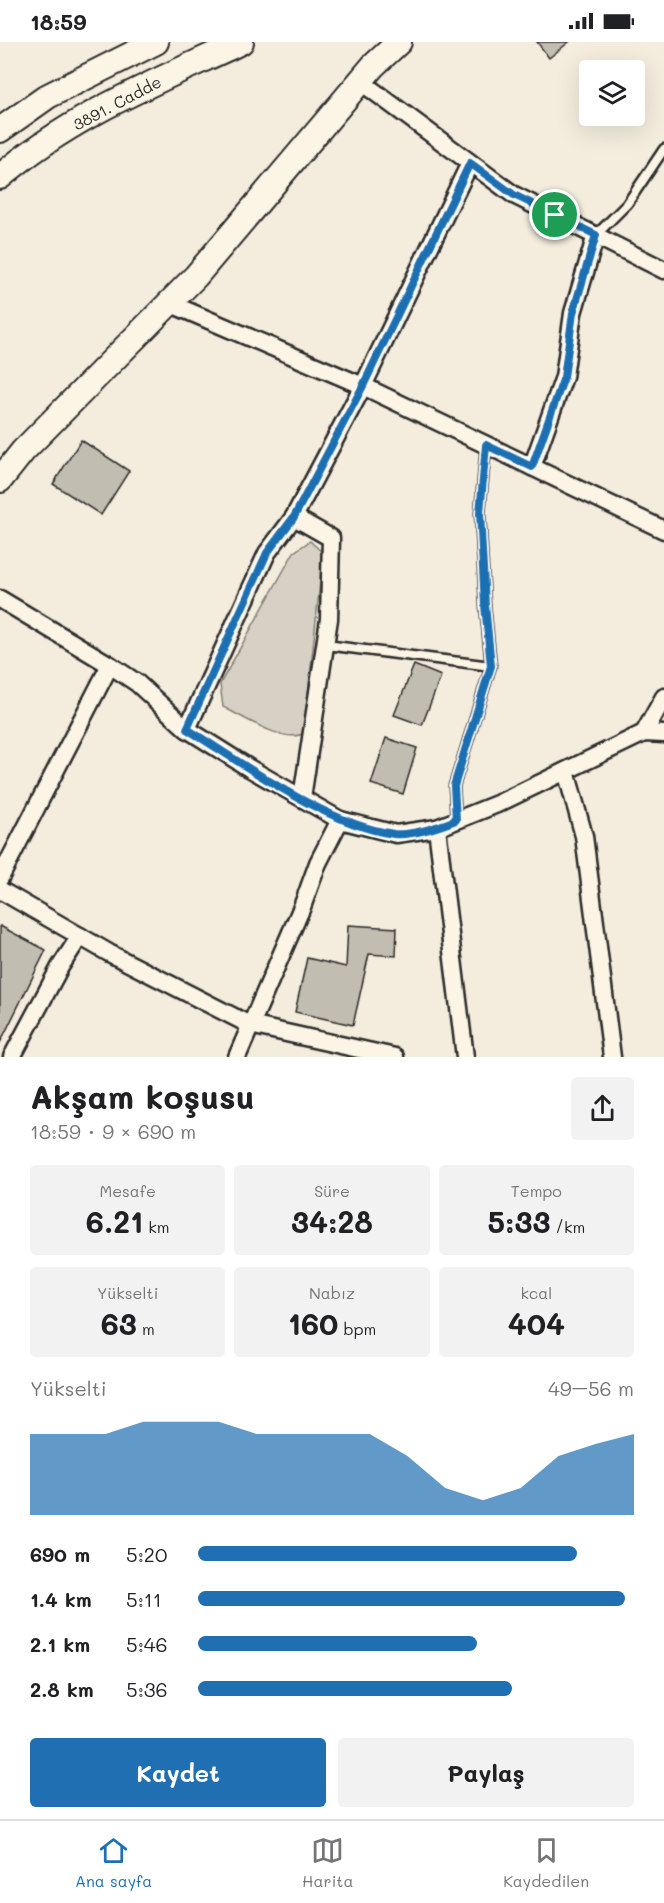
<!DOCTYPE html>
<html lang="tr">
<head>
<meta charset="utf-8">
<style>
  body { margin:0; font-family:Mali,sans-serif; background:#f2f2f2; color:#202124; height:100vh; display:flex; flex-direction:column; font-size:22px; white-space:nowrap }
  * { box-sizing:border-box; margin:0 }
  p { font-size:20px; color:#757577 }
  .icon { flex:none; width:33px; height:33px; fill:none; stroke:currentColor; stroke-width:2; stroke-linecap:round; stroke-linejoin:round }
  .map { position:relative; height:1015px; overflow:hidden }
  .sheet { display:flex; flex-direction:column; background:#fff; flex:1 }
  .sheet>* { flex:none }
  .buttons { position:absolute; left:579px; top:18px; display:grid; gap:12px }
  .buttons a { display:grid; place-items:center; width:66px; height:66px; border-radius:6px; background:#fff; box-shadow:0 6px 24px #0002; font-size:30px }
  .pin { position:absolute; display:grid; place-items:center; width:51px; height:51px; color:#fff; margin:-26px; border:3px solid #fff; border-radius:50%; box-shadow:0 2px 6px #0007 }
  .round { display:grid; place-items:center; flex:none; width:63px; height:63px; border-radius:6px; background:#f2f2f2 }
  .overview { display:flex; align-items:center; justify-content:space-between; height:102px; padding:0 30px }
  h1 { font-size:33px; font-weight:700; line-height:45px }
  .metrics { display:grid; grid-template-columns:repeat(3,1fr); gap:9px; height:102px; padding:6px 30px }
  .metrics div { display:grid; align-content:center; border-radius:6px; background:#f2f2f2; text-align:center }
  .metrics b { font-size:30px; font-weight:700 }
  .metrics small { font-size:16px; font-weight:400 }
  .metrics p { font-size:16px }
  .chart { height:168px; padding:12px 30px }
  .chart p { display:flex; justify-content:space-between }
  .chart svg { width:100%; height:108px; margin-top:6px; fill:#1f6fb2; opacity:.7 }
  .cta { display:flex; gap:12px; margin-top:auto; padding:12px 30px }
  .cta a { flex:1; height:69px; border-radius:6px; background:#1f6fb2; color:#fff; font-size:24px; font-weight:700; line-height:69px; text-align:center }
  .cta a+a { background:#f2f2f2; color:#202124 }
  ul { padding:0 30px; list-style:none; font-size:20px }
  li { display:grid; grid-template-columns:96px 72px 1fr; align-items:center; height:45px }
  li i { height:15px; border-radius:8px; background:#1f6fb2 }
  .status { display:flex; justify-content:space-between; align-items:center; height:42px; padding:0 30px; background:#fff; direction:ltr }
  .status svg { height:16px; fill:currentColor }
  .dock { display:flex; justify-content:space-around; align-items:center; height:84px; border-top:2px solid #e0e0e0; background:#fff; font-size:16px; color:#757577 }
  .dock a { display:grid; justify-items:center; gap:3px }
  .dock .active { color:#1f6fb2 }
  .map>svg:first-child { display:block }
  .green { fill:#d6d1c4; stroke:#807e78; stroke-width:1.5 }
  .building { fill:#c2bdb1; stroke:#2b2b2b; stroke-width:1.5 }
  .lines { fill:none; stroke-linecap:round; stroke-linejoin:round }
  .service-casing { stroke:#2b2b2b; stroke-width:13 }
  .minor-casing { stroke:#2b2b2b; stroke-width:21 }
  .secondary-casing { stroke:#2b2b2b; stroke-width:28 }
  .service { stroke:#fcf5e5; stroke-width:8 }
  .minor { stroke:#fcf5e5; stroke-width:16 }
  .secondary { stroke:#fcf5e5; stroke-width:24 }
  .route-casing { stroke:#fff; stroke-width:12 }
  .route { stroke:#1f6fb2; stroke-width:8 }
  .labels { text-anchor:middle; stroke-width:4.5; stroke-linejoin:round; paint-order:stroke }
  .street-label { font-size:16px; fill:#2b2b2b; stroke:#fcf5e5 }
</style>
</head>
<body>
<div class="status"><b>18:59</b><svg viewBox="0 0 49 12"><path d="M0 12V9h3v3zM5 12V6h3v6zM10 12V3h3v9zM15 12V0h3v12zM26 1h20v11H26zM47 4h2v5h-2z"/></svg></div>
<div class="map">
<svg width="664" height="1015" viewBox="0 0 664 1015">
  <rect width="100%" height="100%" fill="#f4edde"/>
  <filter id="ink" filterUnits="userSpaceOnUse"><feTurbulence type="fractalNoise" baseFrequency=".0167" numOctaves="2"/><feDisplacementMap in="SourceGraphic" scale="12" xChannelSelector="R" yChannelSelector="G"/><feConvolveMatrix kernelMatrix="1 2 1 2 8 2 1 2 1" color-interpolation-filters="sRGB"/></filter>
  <g filter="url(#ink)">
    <path class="green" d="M 310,499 L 323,511 L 304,691 C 285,703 242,674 223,665 L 220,642 L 294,510 Z"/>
    <g class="building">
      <path d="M 537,0 L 569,0 L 549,16 Z"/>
      <path d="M 81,398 L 129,429 L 101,473 L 53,442 Z"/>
      <path d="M 414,623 L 441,634 L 422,683 L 394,673 Z"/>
      <path d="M 386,696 L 417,706 L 403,752 L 371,742 Z"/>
      <path d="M 348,883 L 397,886 L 396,914 L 369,912 L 353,983 L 295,970 L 307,916 L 346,925 Z"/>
      <path d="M 0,884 L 46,908 L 0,1001 Z"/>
    </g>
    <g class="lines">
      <g class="service-casing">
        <g id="service">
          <path d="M 596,193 L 627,162 L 664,107"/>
          <path d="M 326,603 L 491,624"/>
          <path d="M 456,778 L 454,744 L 491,624 L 485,563 L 480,471 L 486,403"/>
        </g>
      </g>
      <g class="minor-casing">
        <g id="minor">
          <path d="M 360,39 L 514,153 L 664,228"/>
          <path d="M 169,261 L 363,344 L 664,488"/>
          <path d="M 532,425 L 564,335 L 573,271 L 596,193"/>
          <path d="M 0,557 L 110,623 L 137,641 L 187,687 L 249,726 L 340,778 L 396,792 L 437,786 L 497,762 L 644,691 L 664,692"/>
          <path d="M 187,687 L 267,511 L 294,475"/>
          <path d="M 644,691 L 664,655"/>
          <path d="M 566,729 L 584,794 L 612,1015"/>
          <path d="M 302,756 L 329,577 L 331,496 L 294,475 L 363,344 L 470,121"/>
          <path d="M 437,786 L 465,1015"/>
          <path d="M 0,836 L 110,623"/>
          <path d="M 0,848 L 109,911 L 250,983 L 395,1015"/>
          <path d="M 12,1015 L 60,925 L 80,894"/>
          <path d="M 237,1015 L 302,865 L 318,821 L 340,778"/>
        </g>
      </g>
      <g class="secondary-casing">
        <g id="secondary">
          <path d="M 0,88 L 48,54 L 156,0"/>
          <path d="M 0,135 C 70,74 158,39 241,0"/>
          <path d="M 0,438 L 23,409 L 196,234 L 373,24 L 399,0"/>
        </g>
      </g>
      <use href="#service" class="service"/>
      <use href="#minor" class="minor"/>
      <use href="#secondary" class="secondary"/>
    </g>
  </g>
  <g class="lines" filter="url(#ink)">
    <g class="route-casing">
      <path id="route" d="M 470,121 L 514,153 L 596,193 L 573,271 L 564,335 L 532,425 L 486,403 L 480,471 L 485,563 L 491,624 L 454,744 L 456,778 C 438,785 413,794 394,792 C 327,783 245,723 187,687 L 267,511 L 294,475 L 363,344 Z"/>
    </g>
    <use href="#route" class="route"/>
  </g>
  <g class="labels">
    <g class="street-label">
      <text transform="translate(117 61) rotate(-28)" y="6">3891. Cadde</text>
    </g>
  </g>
</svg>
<div class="buttons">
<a><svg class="icon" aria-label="layers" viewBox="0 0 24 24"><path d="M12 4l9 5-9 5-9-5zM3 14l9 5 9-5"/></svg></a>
</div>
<div class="pin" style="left:555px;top:173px;background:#1e9e55"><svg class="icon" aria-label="arrive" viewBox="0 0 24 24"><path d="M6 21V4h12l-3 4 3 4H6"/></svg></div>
</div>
<section class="sheet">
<div class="overview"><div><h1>Akşam koşusu</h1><p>18:59 · 9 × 690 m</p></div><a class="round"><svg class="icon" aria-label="share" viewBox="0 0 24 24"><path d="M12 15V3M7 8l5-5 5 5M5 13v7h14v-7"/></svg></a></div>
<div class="metrics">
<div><p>Mesafe</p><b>6.21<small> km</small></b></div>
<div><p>Süre</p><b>34:28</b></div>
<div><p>Tempo</p><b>5:33<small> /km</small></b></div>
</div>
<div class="metrics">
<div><p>Yükselti</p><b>63<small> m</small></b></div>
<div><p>Nabız</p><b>160<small> bpm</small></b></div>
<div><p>kcal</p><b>404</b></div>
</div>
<div class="chart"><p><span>Yükselti</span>49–56 m</p>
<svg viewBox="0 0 160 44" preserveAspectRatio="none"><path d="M0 44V11L10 11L20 11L30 6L40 6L50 6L60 11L70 11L80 11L90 11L100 20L110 33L120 38L130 33L140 20L150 15L160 11V44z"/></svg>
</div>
<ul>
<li><b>690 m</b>5:20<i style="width:87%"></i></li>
<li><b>1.4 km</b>5:11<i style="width:98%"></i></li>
<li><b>2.1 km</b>5:46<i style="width:64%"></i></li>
<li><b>2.8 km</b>5:36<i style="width:72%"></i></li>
</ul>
<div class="cta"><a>Kaydet</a><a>Paylaş</a></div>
</section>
<nav class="dock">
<a class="active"><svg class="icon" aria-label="home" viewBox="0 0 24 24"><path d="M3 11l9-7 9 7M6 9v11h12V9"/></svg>Ana sayfa</a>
<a><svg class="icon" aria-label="map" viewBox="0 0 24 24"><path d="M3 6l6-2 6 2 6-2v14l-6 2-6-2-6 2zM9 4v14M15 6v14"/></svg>Harita</a>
<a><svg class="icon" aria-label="saved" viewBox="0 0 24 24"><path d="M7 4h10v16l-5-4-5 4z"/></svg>Kaydedilen</a>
</nav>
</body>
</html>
